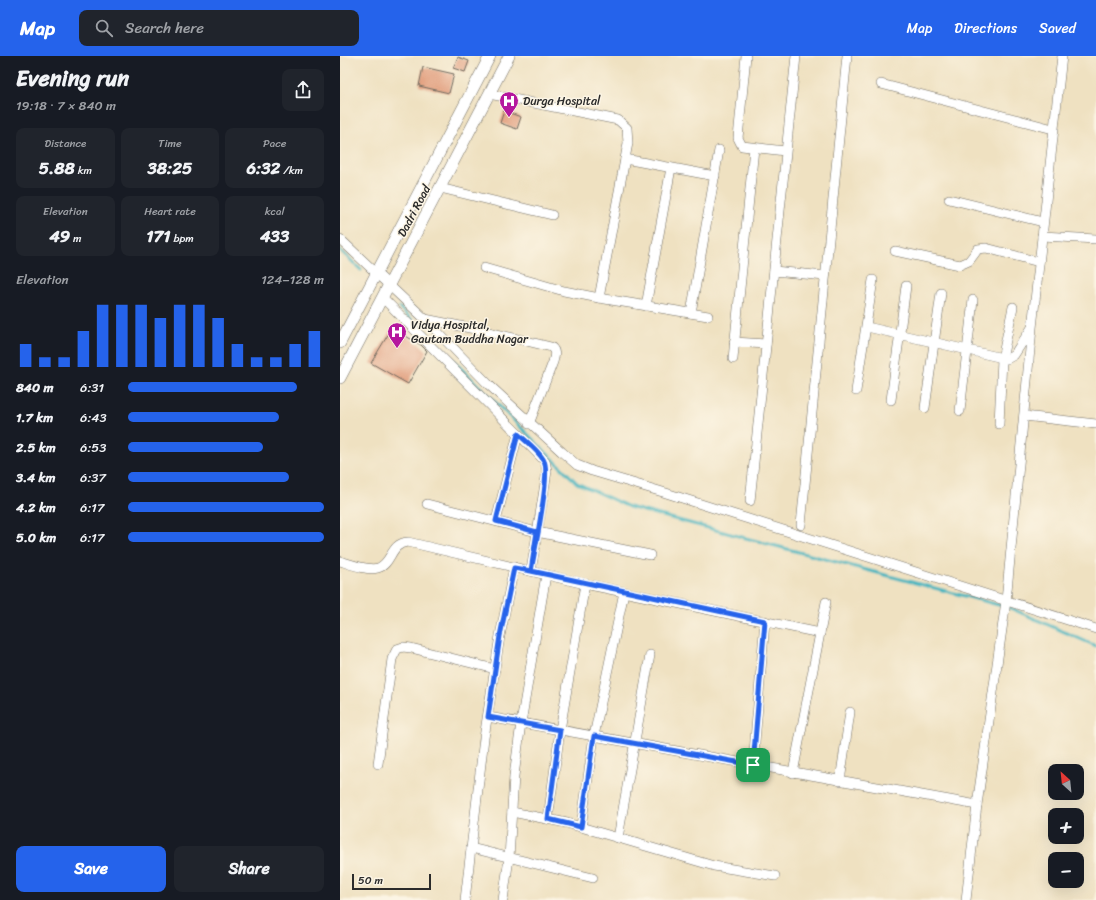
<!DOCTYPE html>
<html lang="en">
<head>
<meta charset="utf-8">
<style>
  body { margin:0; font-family:Sriracha,sans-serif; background:#20242c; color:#f1f3f6; height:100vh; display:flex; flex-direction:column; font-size:15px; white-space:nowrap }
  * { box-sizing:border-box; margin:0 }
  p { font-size:13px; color:#9ea1a6 }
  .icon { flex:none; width:22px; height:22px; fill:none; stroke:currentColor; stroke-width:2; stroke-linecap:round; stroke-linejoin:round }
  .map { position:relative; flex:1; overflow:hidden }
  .side { display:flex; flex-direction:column; background:#171b24; width:340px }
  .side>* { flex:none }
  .needle { width:26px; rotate:333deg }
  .controls { position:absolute; left:708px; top:708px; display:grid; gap:8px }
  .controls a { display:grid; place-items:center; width:36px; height:36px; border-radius:8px; background:#171b24; box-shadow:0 4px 16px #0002; font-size:20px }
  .scale { position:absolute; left:12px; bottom:10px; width:79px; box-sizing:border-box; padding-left:4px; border:2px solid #2b2b2b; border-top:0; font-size:11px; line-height:14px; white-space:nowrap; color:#2b2b2b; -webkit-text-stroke:3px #fcf5e5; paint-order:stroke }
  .pin { position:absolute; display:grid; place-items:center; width:34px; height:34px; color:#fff; margin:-17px; border-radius:8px; box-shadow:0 2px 6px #0006 }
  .round { display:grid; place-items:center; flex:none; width:42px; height:42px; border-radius:8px; background:#20242c }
  .headline { display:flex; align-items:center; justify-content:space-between; height:68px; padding:0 16px }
  h1 { font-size:22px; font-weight:700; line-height:30px }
  .figures { display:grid; grid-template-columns:repeat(3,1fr); gap:6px; height:68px; padding:4px 16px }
  .figures div { display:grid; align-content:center; border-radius:8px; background:#20242c; text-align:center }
  .figures b { font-size:17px; font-weight:700 }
  .figures small { font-size:11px; font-weight:400 }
  .figures p { font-size:11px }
  .chart { height:112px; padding:8px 16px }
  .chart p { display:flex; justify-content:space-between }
  .chart svg { width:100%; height:72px; margin-top:4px; stroke:#2563eb; stroke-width:6 }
  .action { display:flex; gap:8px; margin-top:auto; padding:8px 16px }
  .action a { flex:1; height:46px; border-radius:8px; background:#2563eb; color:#fff; font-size:16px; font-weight:700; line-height:46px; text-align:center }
  .action a+a { background:#20242c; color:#f1f3f6 }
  ul { padding:0 16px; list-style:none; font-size:13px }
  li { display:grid; grid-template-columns:64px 48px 1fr; align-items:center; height:30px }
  li i { height:10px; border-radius:5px; background:#2563eb }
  header { display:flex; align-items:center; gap:24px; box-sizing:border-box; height:56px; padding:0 20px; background:#2563eb; color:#fff }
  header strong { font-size:19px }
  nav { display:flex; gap:22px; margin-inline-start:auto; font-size:14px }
  .search { width:280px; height:36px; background:#20242c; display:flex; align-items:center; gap:10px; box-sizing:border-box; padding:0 14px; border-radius:8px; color:#9ea1a6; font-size:15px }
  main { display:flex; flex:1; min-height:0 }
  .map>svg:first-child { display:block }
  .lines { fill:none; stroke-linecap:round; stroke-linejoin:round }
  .stream { stroke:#46b5c0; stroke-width:3 }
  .building { fill:#de936f }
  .minor-casing { stroke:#706b60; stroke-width:10 }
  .tertiary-casing { stroke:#706b60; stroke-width:12 }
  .minor { stroke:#fff; stroke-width:9 }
  .tertiary { stroke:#fff; stroke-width:11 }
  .route-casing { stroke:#fff; stroke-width:8 }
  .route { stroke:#2563eb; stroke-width:5 }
  .labels { text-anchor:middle; stroke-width:3; stroke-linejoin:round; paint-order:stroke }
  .poi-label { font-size:12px; fill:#2b2b2b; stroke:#fcf5e5; text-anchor:start }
  .street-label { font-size:12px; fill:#2b2b2b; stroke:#fcf5e5 }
</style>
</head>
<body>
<header>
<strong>Map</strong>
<div class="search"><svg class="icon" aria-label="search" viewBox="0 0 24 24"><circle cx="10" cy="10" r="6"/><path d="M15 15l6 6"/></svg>Search here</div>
<nav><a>Map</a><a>Directions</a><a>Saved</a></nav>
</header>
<main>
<section class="side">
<div class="headline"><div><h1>Evening run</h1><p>19:18 · 7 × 840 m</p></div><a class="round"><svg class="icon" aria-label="share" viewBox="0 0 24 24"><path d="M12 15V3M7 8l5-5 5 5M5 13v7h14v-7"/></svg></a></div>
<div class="figures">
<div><p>Distance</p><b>5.88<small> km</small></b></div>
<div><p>Time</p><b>38:25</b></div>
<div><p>Pace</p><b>6:32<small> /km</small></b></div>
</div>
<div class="figures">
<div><p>Elevation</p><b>49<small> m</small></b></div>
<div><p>Heart rate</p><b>171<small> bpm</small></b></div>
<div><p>kcal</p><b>433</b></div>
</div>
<div class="chart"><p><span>Elevation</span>124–128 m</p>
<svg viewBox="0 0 160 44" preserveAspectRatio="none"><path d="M5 44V30M15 44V38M25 44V38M35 44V22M45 44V6M55 44V6M65 44V6M75 44V14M85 44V6M95 44V6M105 44V14M115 44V30M125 44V38M135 44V38M145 44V30M155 44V22"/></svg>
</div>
<ul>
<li><b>840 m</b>6:31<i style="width:86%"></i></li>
<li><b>1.7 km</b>6:43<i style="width:77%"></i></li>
<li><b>2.5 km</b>6:53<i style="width:69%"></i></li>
<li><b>3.4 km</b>6:37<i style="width:82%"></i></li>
<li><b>4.2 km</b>6:17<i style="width:100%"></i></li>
<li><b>5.0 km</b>6:17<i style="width:100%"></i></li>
</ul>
<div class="action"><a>Save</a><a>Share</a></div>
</section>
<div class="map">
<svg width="756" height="844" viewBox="0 0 756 844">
  <rect width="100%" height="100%" fill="#fcf5e5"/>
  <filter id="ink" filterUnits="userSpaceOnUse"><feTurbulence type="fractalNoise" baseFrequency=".025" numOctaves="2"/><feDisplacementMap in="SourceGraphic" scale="8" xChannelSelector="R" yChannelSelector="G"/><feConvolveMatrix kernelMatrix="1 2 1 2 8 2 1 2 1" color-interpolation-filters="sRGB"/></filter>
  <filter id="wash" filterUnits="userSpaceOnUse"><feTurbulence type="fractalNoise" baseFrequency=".012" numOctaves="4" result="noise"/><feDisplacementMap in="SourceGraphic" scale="16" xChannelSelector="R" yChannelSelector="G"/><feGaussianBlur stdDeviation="0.9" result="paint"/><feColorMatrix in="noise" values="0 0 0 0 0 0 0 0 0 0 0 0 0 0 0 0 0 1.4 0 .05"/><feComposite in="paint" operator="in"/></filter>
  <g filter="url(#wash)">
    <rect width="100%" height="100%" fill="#efe1c1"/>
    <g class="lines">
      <g class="stream">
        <path d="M 0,194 L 21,214"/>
        <path d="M 60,252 L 237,427 L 289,451 L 670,552 L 756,590"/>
      </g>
    </g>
    <g id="blocks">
      <g class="building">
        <path d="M 118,1 L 129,5 L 125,16 L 113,12 Z"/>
        <path d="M 83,11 L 114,18 L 109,37 L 79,30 Z"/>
        <path d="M 164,55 L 181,61 L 177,73 L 160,67 Z"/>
        <path d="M 52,272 L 81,289 L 87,295 L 68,328 L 31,307 Z"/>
      </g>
    </g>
  </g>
  <g filter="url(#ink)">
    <use href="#blocks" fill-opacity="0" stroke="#706b60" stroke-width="1"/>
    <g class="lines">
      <g class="minor-casing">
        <g id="minor">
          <path d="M 406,0 L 398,82 L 402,90 L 445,95"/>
          <path d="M 541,28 L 713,73"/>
          <path d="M 149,38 L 278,64 L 287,72 L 288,87 L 259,242"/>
          <path d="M 285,103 L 375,120"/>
          <path d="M 100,132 L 212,159"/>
          <path d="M 609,143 L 703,166"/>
          <path d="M 702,180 L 756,183"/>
          <path d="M 0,183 L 85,263 L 148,328 L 222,396 L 237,409 L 252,415 L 326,437 L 756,573"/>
          <path d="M 555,195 L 620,209 L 629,205 L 638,193 L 646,192 L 699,206"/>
          <path d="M 144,212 L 224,235 L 259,242 L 368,260"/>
          <path d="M 434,215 L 485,220"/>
          <path d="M 43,242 L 205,405 L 207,415 L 191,515"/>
          <path d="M 306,250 L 331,112"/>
          <path d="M 351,257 L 379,94"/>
          <path d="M 85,263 L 145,275 L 211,291 C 216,295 215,299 213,306 L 189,368"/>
          <path d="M 527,271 L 667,303 L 674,299 L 691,273"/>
          <path d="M 394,286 L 426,288"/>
          <path d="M 393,303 L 414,92"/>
          <path d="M 516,335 L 533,224"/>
          <path d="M 551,344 L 566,230"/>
          <path d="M 585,352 L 601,237"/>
          <path d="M 620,355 L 633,244"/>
          <path d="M 684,360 L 756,368"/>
          <path d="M 659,368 L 662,303 L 673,251"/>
          <path d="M 410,445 L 456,0"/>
          <path d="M 87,448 L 197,476 L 310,499"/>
          <path d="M 156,465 L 178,378"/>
          <path d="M 461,469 L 507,0"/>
          <path d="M 0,505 C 10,508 27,515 38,512 C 52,508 50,487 68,486 L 245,528 L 480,577"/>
          <path d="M 148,661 L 637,749"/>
          <path d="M 38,708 L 52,603 L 57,593 L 63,591 L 71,592 L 155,613"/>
          <path d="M 413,709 L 425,565"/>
          <path d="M 453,717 L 486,546"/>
          <path d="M 500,725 L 510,656"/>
          <path d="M 172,756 L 227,767 L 374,810 L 435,820"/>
          <path d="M 208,763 L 220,674 L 245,528"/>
          <path d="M 241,771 L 254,680 L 284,536"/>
          <path d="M 278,782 L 310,599"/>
          <path d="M 131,792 L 253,822"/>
          <path d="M 125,844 L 144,682 L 160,580 L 174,511"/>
          <path d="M 163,844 L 169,802 L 174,720 L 181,667 L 206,519"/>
          <path d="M 626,844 L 637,749 L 666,545 L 692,272 L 722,0"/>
        </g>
      </g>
      <g class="tertiary-casing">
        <g id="tertiary">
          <path d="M 0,287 L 150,0"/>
          <path d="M 0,322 L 169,0"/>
        </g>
      </g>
      <use href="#minor" class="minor"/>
      <use href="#tertiary" class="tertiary"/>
    </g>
  </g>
  <g class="lines" filter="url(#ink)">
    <g class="route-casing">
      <path id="route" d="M 413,709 L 425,565 L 191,515 C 194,498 211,416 204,405 C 199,395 187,386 178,378 L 156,465 L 197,476 L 191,515 L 174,512 L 160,580 L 148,661 L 220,674 L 208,763 L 241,771 L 254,680 L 413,709"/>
    </g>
    <use href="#route" class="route"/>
  </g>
  <defs>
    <g id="hospital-pin" transform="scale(1)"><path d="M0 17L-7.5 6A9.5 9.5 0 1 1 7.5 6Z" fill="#b5179e" stroke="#fcf5e5"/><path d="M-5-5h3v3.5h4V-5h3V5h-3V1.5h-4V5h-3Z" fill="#fff"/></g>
  </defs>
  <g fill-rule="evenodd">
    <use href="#hospital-pin" x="169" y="45"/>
    <use href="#hospital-pin" x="57" y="276"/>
  </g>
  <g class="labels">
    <g class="poi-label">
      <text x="183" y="49">Durga Hospital</text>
      <text x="71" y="273">Vidya Hospital,<tspan x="71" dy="14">Gautam Buddha Nagar</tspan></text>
    </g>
    <g class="street-label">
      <text transform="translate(74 155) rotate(-62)" y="4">Dadri Road</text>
    </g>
  </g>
</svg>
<div class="controls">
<a><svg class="needle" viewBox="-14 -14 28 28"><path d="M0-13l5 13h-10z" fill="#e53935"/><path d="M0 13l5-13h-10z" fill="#9ea1a6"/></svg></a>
<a>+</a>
<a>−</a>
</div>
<div class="scale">50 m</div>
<div class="pin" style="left:413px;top:709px;background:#1e9e55"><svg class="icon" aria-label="arrive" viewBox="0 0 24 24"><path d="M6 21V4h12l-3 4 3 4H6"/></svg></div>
</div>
</main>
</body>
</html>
